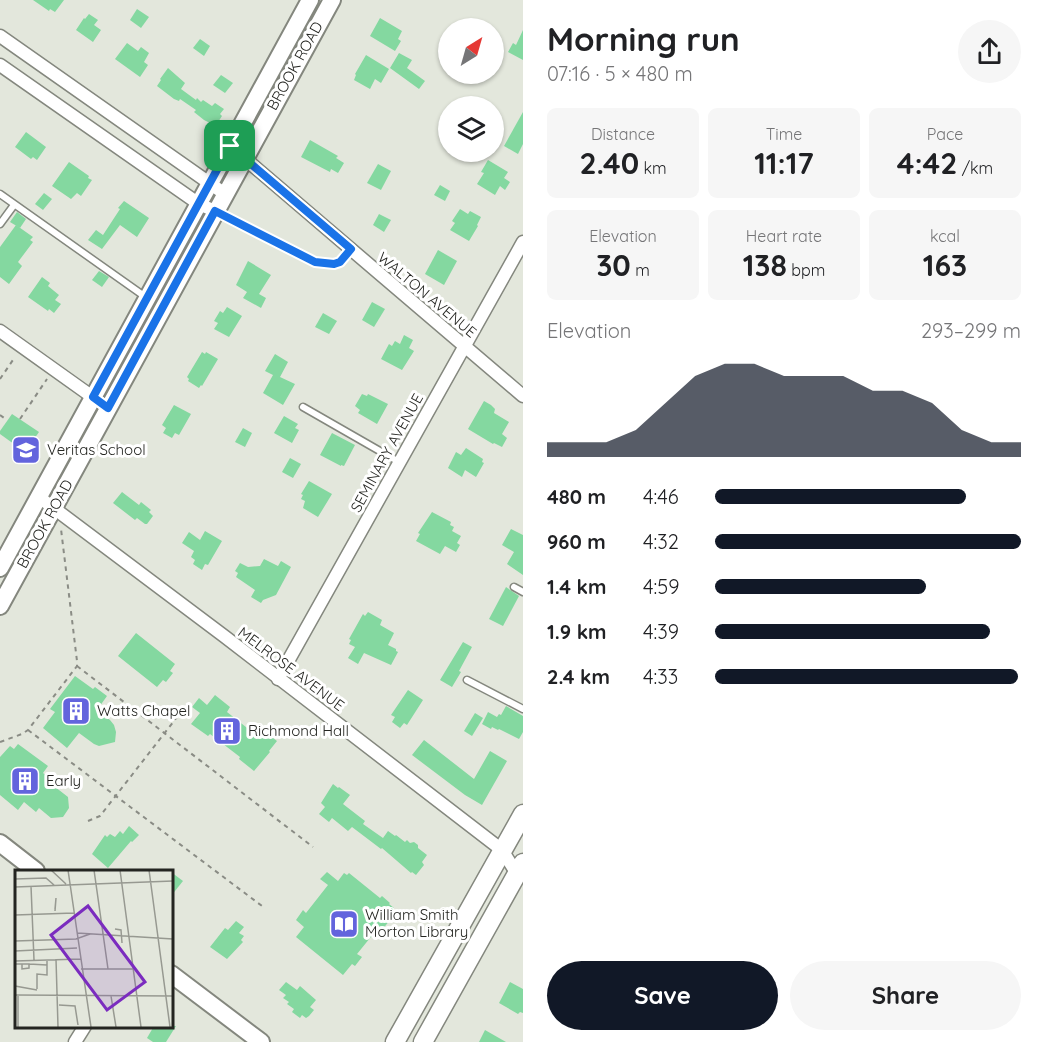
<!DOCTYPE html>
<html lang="en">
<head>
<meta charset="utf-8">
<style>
  body { margin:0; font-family:Quicksand,sans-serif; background:#f6f6f6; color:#202124; height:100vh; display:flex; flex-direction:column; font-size:22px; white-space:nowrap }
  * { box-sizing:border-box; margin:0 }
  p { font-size:20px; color:#757577 }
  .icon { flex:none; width:33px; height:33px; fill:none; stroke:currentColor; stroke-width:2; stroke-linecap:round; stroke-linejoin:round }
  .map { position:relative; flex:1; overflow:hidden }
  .drawer { display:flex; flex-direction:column; background:#fff; width:522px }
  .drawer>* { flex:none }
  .needle { width:39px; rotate:37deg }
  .fabs { position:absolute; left:438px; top:18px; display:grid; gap:12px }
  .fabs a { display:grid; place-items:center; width:66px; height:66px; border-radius:50%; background:#fff; box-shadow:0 2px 4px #0004; font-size:30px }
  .pin { position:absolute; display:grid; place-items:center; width:51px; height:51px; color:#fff; margin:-26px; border-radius:12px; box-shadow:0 3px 9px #0006 }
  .round { display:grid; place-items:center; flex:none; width:63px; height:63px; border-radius:32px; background:#f6f6f6 }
  .headline { display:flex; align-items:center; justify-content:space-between; height:102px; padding:0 24px }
  h1 { font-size:33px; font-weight:700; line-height:45px }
  .stats { display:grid; grid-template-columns:repeat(3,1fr); gap:9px; height:102px; padding:6px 24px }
  .stats div { display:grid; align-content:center; border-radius:9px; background:#f6f6f6; text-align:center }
  .stats b { font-size:30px; font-weight:700 }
  .stats small { font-size:16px; font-weight:400 }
  .stats p { font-size:16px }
  .chart { height:168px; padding:12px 24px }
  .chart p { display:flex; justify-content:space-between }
  .chart svg { width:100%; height:108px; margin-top:6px; fill:#111827; opacity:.7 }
  .action { display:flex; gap:12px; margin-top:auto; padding:12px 24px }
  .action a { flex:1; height:69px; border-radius:36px; background:#111827; color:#fff; font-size:24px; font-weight:700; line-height:69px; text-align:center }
  .action a+a { background:#f6f6f6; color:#202124 }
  ul { padding:0 24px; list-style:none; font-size:20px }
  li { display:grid; grid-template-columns:96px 72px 1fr; align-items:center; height:45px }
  li i { height:15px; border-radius:8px; background:#111827 }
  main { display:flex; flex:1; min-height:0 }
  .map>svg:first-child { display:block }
  .building { fill:#84d8a0 }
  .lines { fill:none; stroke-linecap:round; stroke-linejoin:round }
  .lane-casing { stroke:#84877e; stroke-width:9 }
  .street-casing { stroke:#84877e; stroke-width:15 }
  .secondary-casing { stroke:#84877e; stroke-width:20 }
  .primary-casing { stroke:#84877e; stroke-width:21 }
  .path { stroke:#8a8c85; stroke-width:2; stroke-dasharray:4.5 4.5; stroke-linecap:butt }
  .lane { stroke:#fff; stroke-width:6 }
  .street { stroke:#fff; stroke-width:12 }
  .secondary { stroke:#fff; stroke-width:16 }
  .primary { stroke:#fff; stroke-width:18 }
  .route-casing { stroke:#fff; stroke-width:12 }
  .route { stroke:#1a73e8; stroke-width:8 }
  .labels { text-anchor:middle; stroke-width:6; stroke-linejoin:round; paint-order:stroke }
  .street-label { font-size:15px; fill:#242521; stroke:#fff }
  .poi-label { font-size:15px; fill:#242521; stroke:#fff; text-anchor:start }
  .inset-road { fill:none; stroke:#979991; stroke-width:1.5 }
  .view { fill:#7b2cbf; fill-opacity:0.15; stroke:#7b2cbf; stroke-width:3 }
  .inset-edge { fill:none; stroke:#242521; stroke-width:3 }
</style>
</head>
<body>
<main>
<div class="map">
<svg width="523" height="1042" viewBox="0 0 523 1042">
  <rect width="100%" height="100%" fill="#e3e7dc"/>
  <g class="building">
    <path d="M 33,0 L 64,0 L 55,12 L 50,9 L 49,11 Z"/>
    <path d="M 137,9 L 149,17 L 141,28 L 130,20 Z"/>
    <path d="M 89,14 L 98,20 L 94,25 L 101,30 L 93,42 L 76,30 L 84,18 L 85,19 Z"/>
    <path d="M 380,18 L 402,31 L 398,39 L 401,41 L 395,51 L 370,36 Z"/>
    <path d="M 523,30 L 523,60 L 508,52 L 513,43 L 516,45 Z"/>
    <path d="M 200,39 L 210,46 L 204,56 L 193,48 Z"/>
    <path d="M 127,43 L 138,51 L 141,47 L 149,53 L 144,62 L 148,65 L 140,77 L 115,59 Z"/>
    <path d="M 399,53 L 412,60 L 407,68 L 425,81 L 419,89 L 390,68 Z"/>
    <path d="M 366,55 L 389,69 L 381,83 L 375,79 L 370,89 L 354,80 L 356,75 L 355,74 Z"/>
    <path d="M 168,68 L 185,83 L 181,89 L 196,100 L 197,98 L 201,102 L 203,100 L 212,106 L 215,103 L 224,109 L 220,114 L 222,116 L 216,125 L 211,121 L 210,123 L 204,120 L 194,112 L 196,110 L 180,99 L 179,101 L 174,99 L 157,86 L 161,80 L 160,79 Z"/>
    <path d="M 221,75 L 233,83 L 225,93 L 213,85 Z"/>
    <path d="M 523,112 L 523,144 L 518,154 L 504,146 Z"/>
    <path d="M 26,132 L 46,147 L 37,160 L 33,157 L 31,159 L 15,147 Z"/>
    <path d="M 310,140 L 338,156 L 336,158 L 344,163 L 338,173 L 331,169 L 330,172 L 301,157 Z"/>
    <path d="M 488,160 L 508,172 L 504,178 L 510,182 L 505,190 L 500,186 L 495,195 L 477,184 L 484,173 L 481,172 Z"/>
    <path d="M 69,162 L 89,176 L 88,178 L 92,180 L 81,196 L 77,193 L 71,199 L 52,186 Z"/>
    <path d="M 378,164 L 391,171 L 381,190 L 367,183 Z"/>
    <path d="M 440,185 L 450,191 L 445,201 L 434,195 Z"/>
    <path d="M 44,193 L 52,199 L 43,210 L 35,204 Z"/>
    <path d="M 124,201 L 149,218 L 137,237 L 120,225 L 102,249 L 88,240 L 96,230 L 103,235 L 120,209 L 118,208 Z"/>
    <path d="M 460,209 L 468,214 L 470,211 L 481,217 L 477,225 L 478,226 L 469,241 L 450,230 L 455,223 L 452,221 Z"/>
    <path d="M 17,212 L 26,219 L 20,228 L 10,222 Z"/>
    <path d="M 379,214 L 391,220 L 384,232 L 373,225 Z"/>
    <path d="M 16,225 L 33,237 L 30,240 L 33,242 L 18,262 L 22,266 L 9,284 L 0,277 L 0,247 Z"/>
    <path d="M 438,250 L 457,261 L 444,285 L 425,274 Z"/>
    <path d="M 248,261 L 271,275 L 259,294 L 266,298 L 261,308 L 243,298 L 247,292 L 236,285 Z"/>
    <path d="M 99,271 L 109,277 L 102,287 L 92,280 Z"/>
    <path d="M 42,277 L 50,283 L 48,286 L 59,295 L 55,300 L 61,304 L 54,313 L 49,309 L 48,311 L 28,297 Z"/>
    <path d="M 372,302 L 385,309 L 374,327 L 362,320 Z"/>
    <path d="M 227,307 L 242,316 L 229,337 L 214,329 L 218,323 L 214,321 L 220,311 L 223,313 Z"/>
    <path d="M 323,313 L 337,321 L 329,334 L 315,327 Z"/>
    <path d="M 404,335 L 413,340 L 409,348 L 414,351 L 402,370 L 381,359 L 389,344 L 392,346 L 395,341 L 400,344 Z"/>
    <path d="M 202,352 L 205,354 L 206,352 L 218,359 L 202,386 L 201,385 L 199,388 L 188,381 L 189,379 L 187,377 Z"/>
    <path d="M 275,354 L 288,362 L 280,377 L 295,384 L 283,405 L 263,393 L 273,375 L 265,371 Z"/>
    <path d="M 362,394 L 367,396 L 368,394 L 388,404 L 377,424 L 358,413 L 360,410 L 355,406 Z"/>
    <path d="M 484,401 L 491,405 L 495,409 L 494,413 L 509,422 L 502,434 L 507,438 L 502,447 L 494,443 L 493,444 L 468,429 Z"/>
    <path d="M 174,405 L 191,414 L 179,435 L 175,433 L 172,438 L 163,433 L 166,428 L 162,425 Z"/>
    <path d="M 12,414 L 39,432 L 25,452 L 0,434 L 0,431 Z"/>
    <path d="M 284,416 L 298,424 L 295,428 L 299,430 L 292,443 L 274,433 Z"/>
    <path d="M 243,428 L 252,433 L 245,447 L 235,442 Z"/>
    <path d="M 332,433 L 355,445 L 344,466 L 341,465 L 341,466 L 320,455 Z"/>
    <path d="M 466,448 L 483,459 L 482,462 L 484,463 L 476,477 L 465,470 L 462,477 L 448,468 L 456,452 L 461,455 Z"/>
    <path d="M 290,458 L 301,464 L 293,478 L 282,472 Z"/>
    <path d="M 309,481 L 332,494 L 318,517 L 303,508 L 305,501 L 301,499 L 303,495 L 301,494 Z"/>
    <path d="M 122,492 L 139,505 L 141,502 L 151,510 L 149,512 L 153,516 L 147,524 L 145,524 L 137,518 L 135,520 L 113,503 Z"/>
    <path d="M 432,512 L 451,522 L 450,525 L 454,527 L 452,531 L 461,536 L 457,543 L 460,545 L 456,552 L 445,546 L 440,554 L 416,541 L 420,534 L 418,533 Z"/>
    <path d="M 511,529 L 523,535 L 523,575 L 507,564 L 514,552 L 502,545 Z"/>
    <path d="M 205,531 L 222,541 L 208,565 L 205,564 L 202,570 L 193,564 L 195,560 L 191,557 L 194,551 L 182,543 L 189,532 L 200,540 Z"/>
    <path d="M 264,559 L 278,566 L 281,561 L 291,567 L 276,595 L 263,600 L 261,603 L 251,597 L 255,590 L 236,577 L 238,573 L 235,571 L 240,563 L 248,567 L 260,566 Z"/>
    <path d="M 506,587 L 519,596 L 503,626 L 489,619 Z"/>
    <path d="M 368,612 L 382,620 L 380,625 L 394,633 L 388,645 L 396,649 L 396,651 L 398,652 L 391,665 L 364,653 L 358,664 L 348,658 L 355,647 L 349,644 L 351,640 L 349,639 L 363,614 L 365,616 Z"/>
    <path d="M 136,633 L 175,664 L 170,671 L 173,673 L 166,682 L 163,680 L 157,687 L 118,656 Z"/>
    <path d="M 463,642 L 472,647 L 459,671 L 461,672 L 452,687 L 440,680 Z"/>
    <path d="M 75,676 L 93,689 L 95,687 L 107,696 L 97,710 L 110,720 L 114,725 L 116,732 L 115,742 L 99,746 L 94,744 L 79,733 L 67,748 L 43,728 L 55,712 L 50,709 Z"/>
    <path d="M 408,690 L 423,700 L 407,725 L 404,723 L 400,728 L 392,722 L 395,717 L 391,715 Z"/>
    <path d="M 215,695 L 230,707 L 227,712 L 256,735 L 261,729 L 277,741 L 269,751 L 270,752 L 254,771 L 239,759 L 240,757 L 210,734 L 208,736 L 191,724 L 200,713 L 192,707 L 199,698 L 207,705 Z"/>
    <path d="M 506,706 L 523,716 L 523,732 L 519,739 L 499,729 L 498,730 L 492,727 L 491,729 L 482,724 L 488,712 L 497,717 L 499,714 L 501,715 Z"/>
    <path d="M 475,713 L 483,718 L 472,736 L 464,731 Z"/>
    <path d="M 424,740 L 474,779 L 490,751 L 507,761 L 482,805 L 465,795 L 412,755 Z"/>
    <path d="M 18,744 L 48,766 L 43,773 L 52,780 L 50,783 L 68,797 L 69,808 L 63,817 L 51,818 L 39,808 L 36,812 L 24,802 L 18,810 L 0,795 L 0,757 L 10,746 L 14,749 Z"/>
    <path d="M 333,784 L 338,788 L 339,787 L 350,795 L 343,804 L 365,821 L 363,824 L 383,838 L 388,831 L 395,836 L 396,835 L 405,842 L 407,840 L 410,843 L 414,842 L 418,845 L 418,848 L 427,855 L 422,862 L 424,865 L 416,875 L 412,872 L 411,873 L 382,848 L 381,849 L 352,827 L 348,831 L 332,818 L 329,822 L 319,814 L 325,807 L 321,803 Z"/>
    <path d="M 129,826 L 139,835 L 132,842 L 131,841 L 108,868 L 92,854 L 105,835 L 107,837 L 110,834 L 115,837 L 120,831 L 123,834 Z"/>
    <path d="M 171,872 L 183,881 L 171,896 Z"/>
    <path d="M 327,872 L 338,881 L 344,873 L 347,875 L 349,873 L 380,898 L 382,896 L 390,903 L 389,904 L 394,908 L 386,917 L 390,920 L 382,930 L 379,927 L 357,954 L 362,957 L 355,966 L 352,964 L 343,975 L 296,937 L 304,927 L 296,920 L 303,910 L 306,913 L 328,885 L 320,879 Z"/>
    <path d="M 236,921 L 244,927 L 239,933 L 244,936 L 241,940 L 243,942 L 227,959 L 210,947 L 225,928 L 228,930 Z"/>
    <path d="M 286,982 L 297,990 L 300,986 L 316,1000 L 310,1007 L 314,1010 L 309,1016 L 306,1018 L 302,1015 L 300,1018 L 292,1012 L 294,1009 L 287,1004 L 289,1002 L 283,998 L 286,995 L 279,990 Z"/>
    <path d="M 510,982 L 523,989 L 523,1013 L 520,1012 L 518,1014 L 499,1003 Z"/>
    <path d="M 154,1026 L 176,1026 L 166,1042 L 153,1042 L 147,1038 Z"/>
    <path d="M 485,1030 L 506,1042 L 479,1042 Z"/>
  </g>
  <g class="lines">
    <g class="lane-casing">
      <g id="lane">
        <path d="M 0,194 L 147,298"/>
        <path d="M 217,212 L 315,262 L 334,264 L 340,262 L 351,250"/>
        <path d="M 0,224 L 14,205"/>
        <path d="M 303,407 L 399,462"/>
        <path d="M 514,587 L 523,592"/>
        <path d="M 467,680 L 523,709"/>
      </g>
    </g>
    <g class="street-casing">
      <g id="street">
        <path d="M 0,36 L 225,194"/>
        <path d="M 0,65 L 199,204 L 215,211"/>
        <path d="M 230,146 L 523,396"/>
        <path d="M 0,331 L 108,408"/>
        <path d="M 39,497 L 224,636 L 502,850 L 517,874"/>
        <path d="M 278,679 L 523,242"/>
        <path d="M 75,1042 L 85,1026"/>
      </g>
    </g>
    <g class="secondary-casing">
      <g id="secondary">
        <path d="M 0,568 L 310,0"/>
        <path d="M 0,606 L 332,0"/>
        <path d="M 0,843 L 36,871"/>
        <path d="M 171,974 L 261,1042"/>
      </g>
    </g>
    <g class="primary-casing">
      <g id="primary">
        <path d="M 395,1042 L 523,814"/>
        <path d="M 423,1042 L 523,863"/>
      </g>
    </g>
    <g class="path">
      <path d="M 0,379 L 15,357"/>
      <path d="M 0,415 L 7,420"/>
      <path d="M 20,419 L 47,379"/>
      <path d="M 77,666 L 313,847"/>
      <path d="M 28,730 L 262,906"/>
      <path d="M 0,742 L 22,734 L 28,730 L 77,666 L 77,661 L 61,529"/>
      <path d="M 88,821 L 100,816 L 188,703"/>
    </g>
    <use href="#lane" class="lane"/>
    <use href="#street" class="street"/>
    <use href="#secondary" class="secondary"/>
    <use href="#primary" class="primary"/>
  </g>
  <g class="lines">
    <g class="route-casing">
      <path id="route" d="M 230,146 L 351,249 L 340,262 L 334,264 L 315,262 L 215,211 L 108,408 L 93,397 Z"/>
    </g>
    <use href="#route" class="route"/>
  </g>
  <defs>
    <g id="school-square" transform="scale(1.5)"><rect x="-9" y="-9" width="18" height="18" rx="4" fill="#6364dd" stroke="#fff"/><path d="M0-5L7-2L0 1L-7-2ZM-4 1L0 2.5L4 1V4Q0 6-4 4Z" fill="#fff"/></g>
    <g id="building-square" transform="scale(1.5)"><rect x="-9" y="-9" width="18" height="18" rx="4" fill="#6364dd" stroke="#fff"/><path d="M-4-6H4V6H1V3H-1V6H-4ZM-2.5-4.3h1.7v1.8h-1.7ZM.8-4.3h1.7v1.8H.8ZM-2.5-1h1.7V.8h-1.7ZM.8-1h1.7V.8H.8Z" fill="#fff"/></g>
    <g id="library-square" transform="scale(1.5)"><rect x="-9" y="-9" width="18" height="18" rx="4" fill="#6364dd" stroke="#fff"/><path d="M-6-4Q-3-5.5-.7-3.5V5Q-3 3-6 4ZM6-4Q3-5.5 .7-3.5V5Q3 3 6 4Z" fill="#fff"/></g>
  </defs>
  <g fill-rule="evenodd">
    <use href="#school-square" x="26" y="450"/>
    <use href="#building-square" x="76" y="711"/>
    <use href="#building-square" x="227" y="731"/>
    <use href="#building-square" x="25" y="781"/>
    <use href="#library-square" x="344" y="924"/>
  </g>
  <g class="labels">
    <g class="street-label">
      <text transform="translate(295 66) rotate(-61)" y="5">BROOK ROAD</text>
      <text transform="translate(427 295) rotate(40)" y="5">WALTON AVENUE</text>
      <text transform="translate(387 453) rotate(-61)" y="5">SEMINARY AVENUE</text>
      <text transform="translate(45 524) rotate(-61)" y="5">BROOK ROAD</text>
      <text transform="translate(291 669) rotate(37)" y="5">MELROSE AVENUE</text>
    </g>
    <g class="poi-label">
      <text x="47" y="455">Veritas School</text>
      <text x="97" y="716">Watts Chapel</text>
      <text x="248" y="736">Richmond Hall</text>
      <text x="46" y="786">Early</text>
      <text x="365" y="920">William Smith<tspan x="365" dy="17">Morton Library</tspan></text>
    </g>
  </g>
  <g transform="translate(15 870)">
    <rect width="158" height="158" fill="#e3e7dc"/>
    <path class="inset-road" d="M 36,0 L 51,14M 53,0 L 76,157M 79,0 L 93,99M 105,0 L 126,157M 134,0 L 155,157M 0,9 L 31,8 L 39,15M 16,16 L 19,90M 0,17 L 158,11M 40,39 L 41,28 L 40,41M 0,45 L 59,43M 100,59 L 106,60 L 107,73M 62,63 L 158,69M 0,71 L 61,69 L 75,64M 0,81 L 62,78M 41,89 L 43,157M 0,91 L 66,89M 0,94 L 14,94 L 14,98 L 7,99 L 7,94M 14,94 L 32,95M 66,99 L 119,99M 0,116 L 22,120M 22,119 L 22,104 L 32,105 L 32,90M 0,125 L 158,126M 96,126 L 101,157M 44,135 L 60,136 L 63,155M 3,157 L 3,125"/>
    <path class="view" d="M 73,36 L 130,112 L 92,140 L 36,65 Z"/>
    <rect width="158" height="158" class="inset-edge"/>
  </g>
</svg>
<div class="fabs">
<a><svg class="needle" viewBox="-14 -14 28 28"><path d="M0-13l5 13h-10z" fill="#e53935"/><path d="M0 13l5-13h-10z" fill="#757577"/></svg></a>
<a><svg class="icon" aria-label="layers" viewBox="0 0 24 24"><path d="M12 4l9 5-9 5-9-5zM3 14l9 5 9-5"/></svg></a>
</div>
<div class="pin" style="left:230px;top:146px;background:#1e9e55"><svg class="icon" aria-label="arrive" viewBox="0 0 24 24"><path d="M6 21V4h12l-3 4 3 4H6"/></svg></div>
</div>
<section class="drawer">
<div class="headline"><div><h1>Morning run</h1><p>07:16 · 5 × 480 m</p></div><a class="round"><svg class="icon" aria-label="share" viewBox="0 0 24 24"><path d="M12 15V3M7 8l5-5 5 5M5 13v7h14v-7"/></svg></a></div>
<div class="stats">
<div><p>Distance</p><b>2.40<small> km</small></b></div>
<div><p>Time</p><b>11:17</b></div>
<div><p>Pace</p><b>4:42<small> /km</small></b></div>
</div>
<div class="stats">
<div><p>Elevation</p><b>30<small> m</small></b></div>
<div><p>Heart rate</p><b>138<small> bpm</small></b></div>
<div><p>kcal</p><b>163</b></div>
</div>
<div class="chart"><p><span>Elevation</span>293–299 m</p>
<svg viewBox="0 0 160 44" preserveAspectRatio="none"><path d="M0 44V38L10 38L20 38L30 33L40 22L50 11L60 6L70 6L80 11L90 11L100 11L110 17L120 17L130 22L140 33L150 38L160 38V44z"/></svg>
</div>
<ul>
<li><b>480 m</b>4:46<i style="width:82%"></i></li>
<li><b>960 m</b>4:32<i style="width:100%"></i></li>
<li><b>1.4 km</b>4:59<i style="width:69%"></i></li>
<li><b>1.9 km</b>4:39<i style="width:90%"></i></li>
<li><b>2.4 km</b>4:33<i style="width:99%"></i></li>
</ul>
<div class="action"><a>Save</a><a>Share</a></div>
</section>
</main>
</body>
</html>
